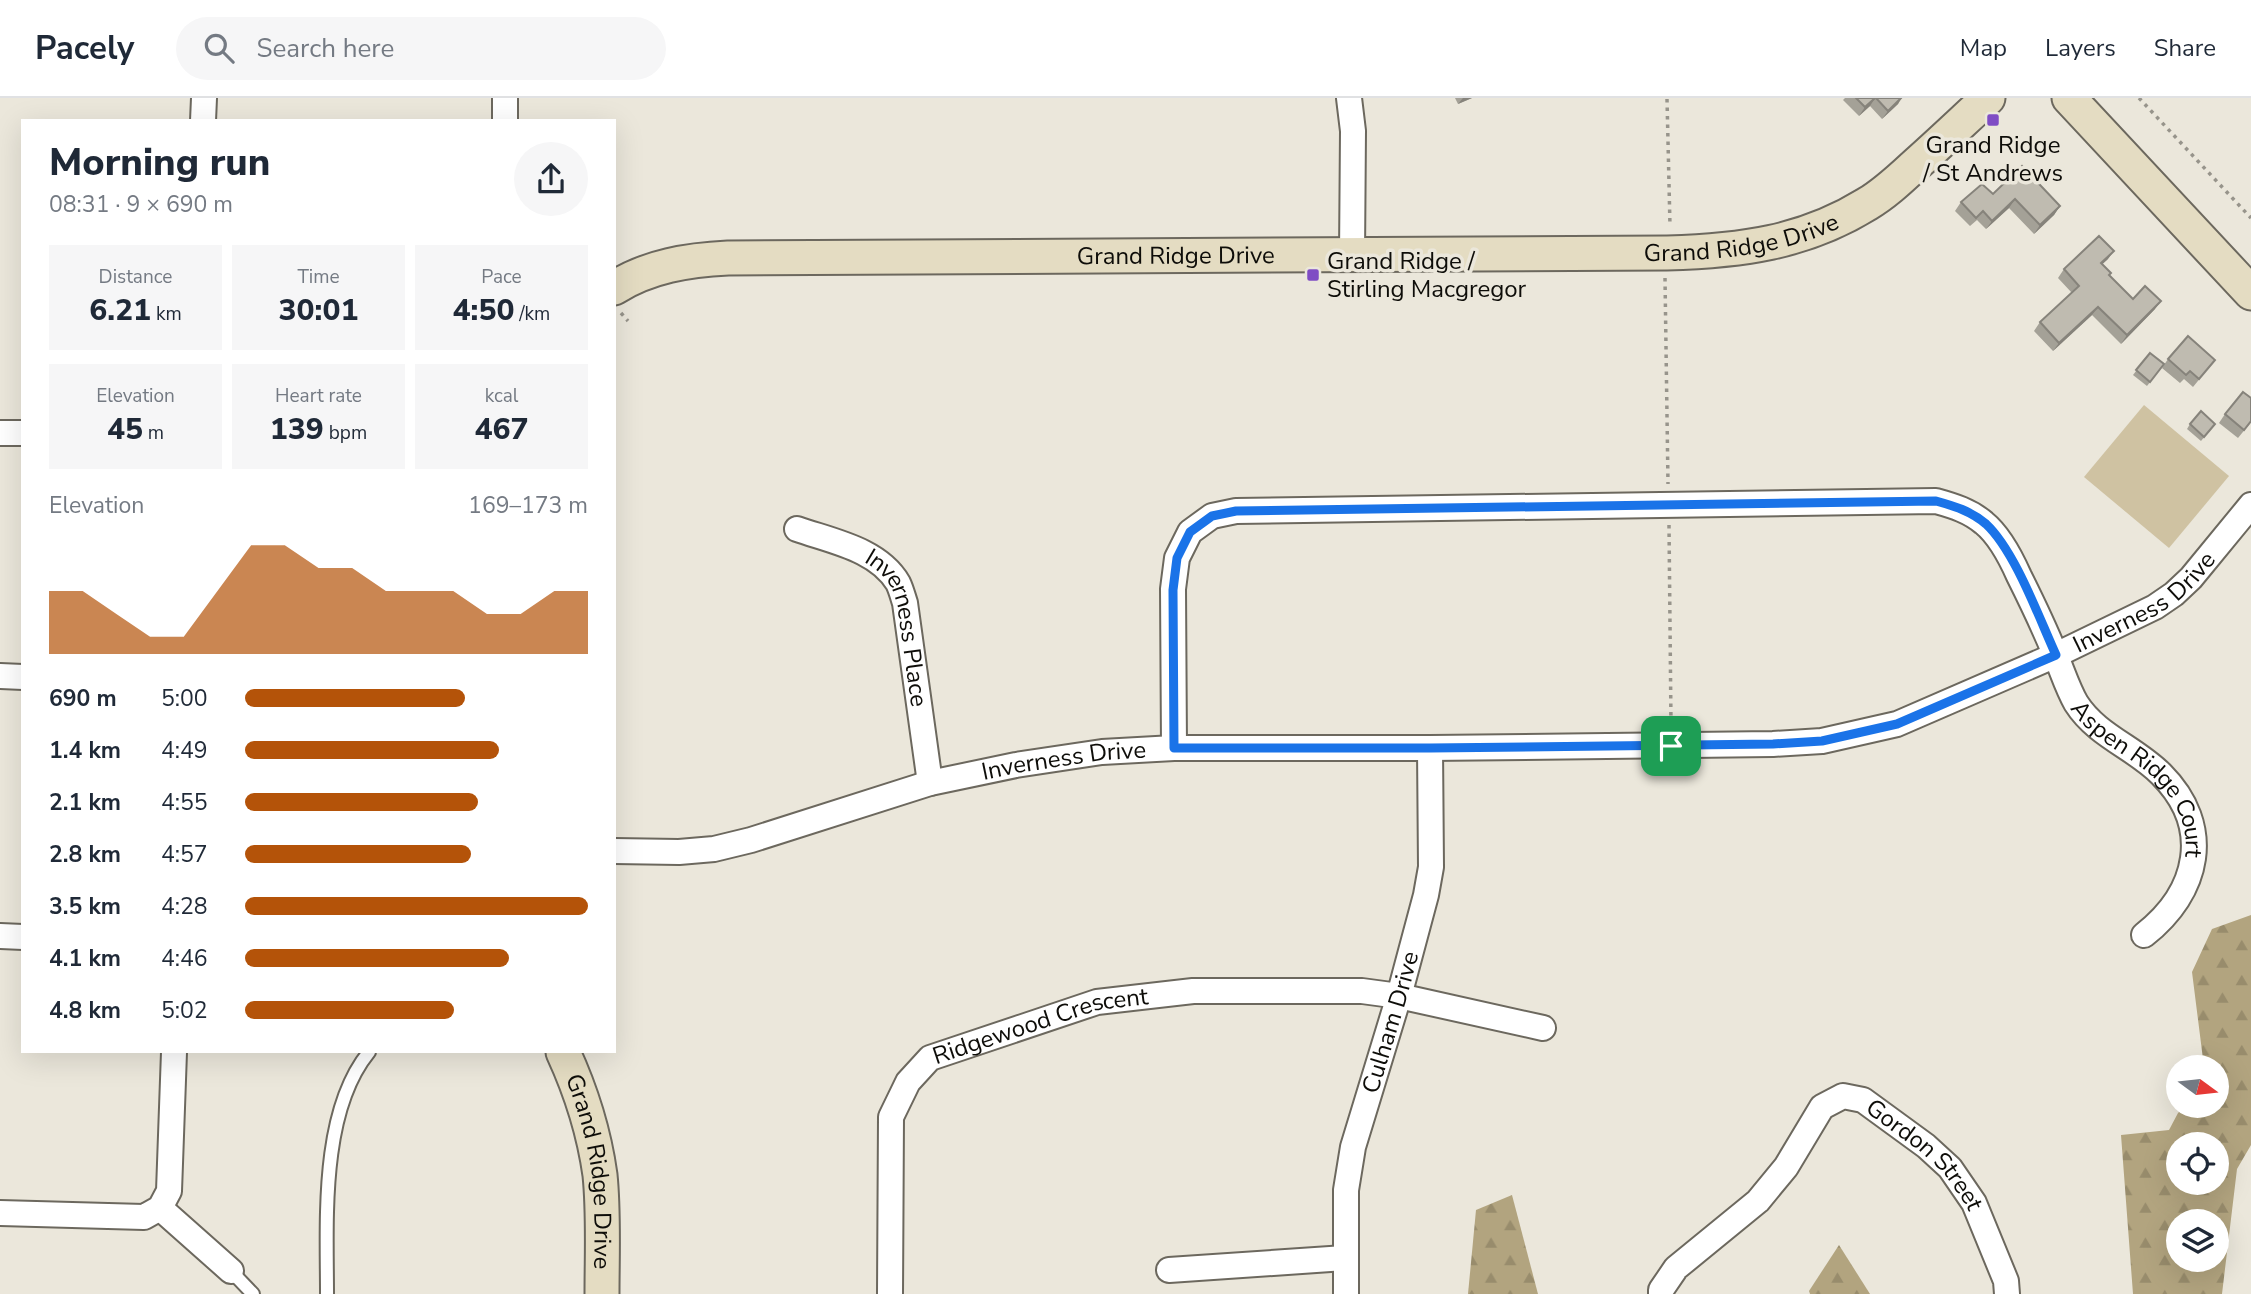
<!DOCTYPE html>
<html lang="en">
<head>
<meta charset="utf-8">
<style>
  body { margin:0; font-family:"Nunito Sans",sans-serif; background:#f6f6f7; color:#1f2937; height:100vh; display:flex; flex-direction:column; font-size:26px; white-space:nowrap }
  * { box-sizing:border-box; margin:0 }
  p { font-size:23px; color:#747a83 }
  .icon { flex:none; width:38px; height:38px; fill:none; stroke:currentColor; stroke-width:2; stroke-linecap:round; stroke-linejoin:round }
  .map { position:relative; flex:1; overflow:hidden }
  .drawer { position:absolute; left:21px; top:21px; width:595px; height:934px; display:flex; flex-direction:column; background:#fff; border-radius:0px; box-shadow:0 7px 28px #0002 }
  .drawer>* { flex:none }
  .needle { width:46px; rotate:105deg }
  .controls { position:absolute; left:2166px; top:957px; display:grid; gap:14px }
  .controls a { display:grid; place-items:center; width:63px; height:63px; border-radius:50%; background:#fff; box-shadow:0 7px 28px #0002; font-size:35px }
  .pin { position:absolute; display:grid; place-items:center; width:60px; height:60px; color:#fff; margin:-30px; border-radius:14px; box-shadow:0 4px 10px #0006 }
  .round { display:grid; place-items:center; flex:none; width:74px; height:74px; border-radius:37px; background:#f6f6f7 }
  .overview { display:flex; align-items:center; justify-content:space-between; height:119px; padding:0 28px }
  h1 { font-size:38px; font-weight:800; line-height:52px }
  .figures { display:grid; grid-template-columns:repeat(3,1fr); gap:10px; height:119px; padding:7px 28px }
  .figures div { display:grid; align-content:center; border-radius:0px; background:#f6f6f7; text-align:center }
  .figures b { font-size:30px; font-weight:800 }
  .figures small { font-size:19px; font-weight:400 }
  .figures p { font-size:19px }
  .chart { height:196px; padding:14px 28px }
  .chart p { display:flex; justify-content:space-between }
  .chart svg { width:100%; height:126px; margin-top:7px; fill:#b45309; opacity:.7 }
  ul { padding:0 28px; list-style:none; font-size:23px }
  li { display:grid; grid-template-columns:112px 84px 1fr; align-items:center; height:52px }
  li i { height:18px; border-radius:9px; background:#b45309 }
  header { display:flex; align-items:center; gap:42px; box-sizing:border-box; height:98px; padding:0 35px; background:#fff; border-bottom:2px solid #e0e1e3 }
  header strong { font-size:33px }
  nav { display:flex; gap:38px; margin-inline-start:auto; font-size:24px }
  .search { width:490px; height:63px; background:#f6f6f7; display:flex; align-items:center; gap:18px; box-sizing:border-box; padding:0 24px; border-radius:38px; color:#747a83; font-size:26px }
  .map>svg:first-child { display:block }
  .forest { fill:url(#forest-firs); fill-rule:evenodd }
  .park { fill:#cfc2a2 }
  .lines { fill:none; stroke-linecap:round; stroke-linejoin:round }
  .lane-casing { stroke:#6c685e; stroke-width:16 }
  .street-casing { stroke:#6c685e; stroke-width:28 }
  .secondary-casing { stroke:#6c685e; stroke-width:37 }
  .path { stroke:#97948b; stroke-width:3.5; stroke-dasharray:3.5 5; stroke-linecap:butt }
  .lane { stroke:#fff; stroke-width:12 }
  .street { stroke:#fff; stroke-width:24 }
  .secondary { stroke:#e4dcc2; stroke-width:33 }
  .wall { fill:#a4a197 }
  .shaded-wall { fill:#86837b }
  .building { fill:#bfbbb0; stroke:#86837b; stroke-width:2 }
  .route-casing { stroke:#fff; stroke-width:14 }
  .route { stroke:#1a73e8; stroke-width:9 }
  .poi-dot { fill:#7f4cc4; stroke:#ebe7db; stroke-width:2.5 }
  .labels { text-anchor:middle; stroke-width:7; stroke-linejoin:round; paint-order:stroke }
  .poi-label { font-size:24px; fill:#0e0d09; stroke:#ebe7db }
  .street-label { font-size:24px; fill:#0e0d09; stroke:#ebe7db }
</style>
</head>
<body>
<header>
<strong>Pacely</strong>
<div class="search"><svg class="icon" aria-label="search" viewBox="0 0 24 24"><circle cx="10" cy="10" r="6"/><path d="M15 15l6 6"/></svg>Search here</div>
<nav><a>Map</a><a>Layers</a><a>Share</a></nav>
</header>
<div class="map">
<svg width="2251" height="1196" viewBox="0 0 2251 1196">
  <defs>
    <pattern id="forest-firs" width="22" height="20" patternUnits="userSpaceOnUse" patternTransform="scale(1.75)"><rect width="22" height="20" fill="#b2a47f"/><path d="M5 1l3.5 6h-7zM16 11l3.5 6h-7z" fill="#988c6c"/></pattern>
  </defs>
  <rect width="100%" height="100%" fill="#ebe7db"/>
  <g class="forest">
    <path d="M 2251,817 L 2251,1047 L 2237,1071 L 2222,1196 L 2133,1196 L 2121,1037 L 2169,1032 L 2178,1015 L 2185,1008 L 2217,1008 L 2217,970 L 2204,969 L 2192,874 L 2212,831 ZM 2179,1046 L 2217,1046 L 2217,1085 L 2179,1085 ZM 2179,1124 L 2217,1124 L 2217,1162 L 2179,1162 Z"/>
    <path d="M 1512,1097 L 1538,1196 L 1468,1196 L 1476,1112 Z"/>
    <path d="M 1839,1147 L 1870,1196 L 1810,1196 L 1809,1193 Z"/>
  </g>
  <path class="park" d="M 2144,307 L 2229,378 L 2169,450 L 2084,379 Z"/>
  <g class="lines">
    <g class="lane-casing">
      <g id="lane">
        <path d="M 231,1173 L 253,1196"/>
        <path d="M 327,1196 C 327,1122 320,1014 369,954"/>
      </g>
    </g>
    <g class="street-casing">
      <g id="street">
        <path d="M 505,0 L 505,23"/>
        <path d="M 1349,0 L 1353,33 L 1352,157"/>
        <path d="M 203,23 L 204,0"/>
        <path d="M 0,335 L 23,335"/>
        <path id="s1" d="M 797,431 C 831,443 878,451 898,485 C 901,491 903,499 905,505 L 930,685"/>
        <path d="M 0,578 L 23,579"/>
        <path id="s2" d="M 1174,650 L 1173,491 L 1177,460 L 1190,434 L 1212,418 L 1236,413 L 1936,403 C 1954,408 1970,413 1984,425 C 2000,438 2011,460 2019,478 C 2032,504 2044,529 2055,556 C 2062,572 2067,589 2076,605 C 2097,638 2134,649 2161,676 C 2214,729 2199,794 2144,837"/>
        <path id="s3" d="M 614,753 L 679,754 L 714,751 L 751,742 L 930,685 L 1016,667 L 1102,654 L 1174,650 L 1430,650 L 1773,646 L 1822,643 L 1897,626 L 2056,557 L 2155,509 L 2174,496 L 2191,480 L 2251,407"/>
        <path d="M 0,838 L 23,839"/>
        <path d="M 160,1110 L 231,1173"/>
        <path d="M 0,1115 L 144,1119 L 160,1110 L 169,1093 L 174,954"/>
        <path d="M 1169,1172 L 1345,1160"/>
        <path id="s4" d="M 890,1196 L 891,1019 L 908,984 L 930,960 L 1097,904 L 1193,893 L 1362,893 L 1399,898 L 1543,930"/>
        <path id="s5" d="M 1346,1196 L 1346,1092 L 1353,1049 L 1399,898 L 1426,797 L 1431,769 L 1430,650"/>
        <path id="s6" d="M 1661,1196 L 1661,1192 L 1676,1170 L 1758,1103 L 1786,1069 L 1822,1009 L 1843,998 L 1863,1002 L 1926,1048 L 1950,1070 L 1974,1105 L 2006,1183 L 2007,1196"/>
      </g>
    </g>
    <g class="secondary-casing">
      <g id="secondary">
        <path d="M 2069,0 L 2251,195"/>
        <path id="s7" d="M 614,190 C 649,168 688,162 728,160 L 1667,155 C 1740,153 1804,145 1867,106 C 1884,96 1899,82 1913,69 C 1939,46 1963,23 1988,0"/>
        <path id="s8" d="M 563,954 C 581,993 594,1034 600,1077 C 604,1116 602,1157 602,1196"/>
      </g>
    </g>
    <g class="path">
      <path d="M 2139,0 L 2251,120"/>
      <path d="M 1667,1 L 1670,128"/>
      <path d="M 1665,180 L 1668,386"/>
      <path d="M 621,215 L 628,223"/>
      <path d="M 1669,427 L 1671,626"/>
    </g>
    <use href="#lane" class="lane"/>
    <use href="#street" class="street"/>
    <use href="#secondary" class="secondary"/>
  </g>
  <g class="wall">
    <path d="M 1455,0 L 1472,0 L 1458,6 Z"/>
    <path d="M 1845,0 L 1902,0 L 1898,6 L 1882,21 L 1870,8 L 1859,18 L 1843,2 Z"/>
    <path d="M 1993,96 L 2060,108 L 2054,117 L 2034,136 L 2009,110 L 1986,131 L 1977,122 L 1970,128 L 1955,113 L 1961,104 Z"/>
    <path d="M 2108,161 L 2102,166 L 2109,177 L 2133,201 L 2155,211 L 2121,246 L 2092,217 L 2053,253 L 2034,233 L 2040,224 L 2072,195 L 2058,180 L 2064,171 Z"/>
    <path d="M 2150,255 L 2164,266 L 2147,288 L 2133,277 Z"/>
    <path d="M 2168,261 L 2215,262 L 2193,289 L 2184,281 L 2180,285 L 2162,270 Z"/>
    <path d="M 2251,300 L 2251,324 L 2238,340 L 2219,325 L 2225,316 Z"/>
    <path d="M 2190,326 L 2215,326 L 2201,343 L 2187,331 Z"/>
  </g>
  <g class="shaded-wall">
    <path d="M 1463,0 L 1472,0 L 1458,6 Z"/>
    <path d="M 1875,0 L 1870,8 L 1859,18 L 1865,9 Z"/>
    <path d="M 1901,0 L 1898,6 L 1882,21 L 1888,13 Z"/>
    <path d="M 2015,101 L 2009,110 L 1986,131 L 1992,123 Z"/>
    <path d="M 2060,108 L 2054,117 L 2034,136 L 2040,127 Z"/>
    <path d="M 2114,153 L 2108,161 L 2095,173 L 2101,165 Z"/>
    <path d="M 2161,203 L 2155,211 L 2121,246 L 2127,237 Z"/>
    <path d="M 2098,209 L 2092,217 L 2053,253 L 2059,245 Z"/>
  </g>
  <g class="building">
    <path d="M 1856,0 L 1875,0 L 1865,9 Z"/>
    <path d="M 1876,0 L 1901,0 L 1888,13 Z"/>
    <path d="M 2022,68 L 2060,108 L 2040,127 L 2015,101 L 1992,123 L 1983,113 L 1976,120 L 1961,104 L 1982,86 L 1993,96 Z"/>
    <path d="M 2099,138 L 2114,153 L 2101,165 L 2111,175 L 2109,177 L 2133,201 L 2145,188 L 2161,203 L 2127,237 L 2098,209 L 2059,245 L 2040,224 L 2079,188 L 2064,171 Z"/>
    <path d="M 2188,238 L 2215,262 L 2199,281 L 2190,273 L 2186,277 L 2168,261 Z"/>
    <path d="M 2150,255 L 2164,266 L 2150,284 L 2136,272 Z"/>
    <path d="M 2243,294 L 2251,300 L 2251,323 L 2244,332 L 2225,316 Z"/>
    <path d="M 2201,313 L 2215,326 L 2204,339 L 2190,326 Z"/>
  </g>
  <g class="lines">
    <g class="route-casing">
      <path id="route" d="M 1936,403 C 1954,408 1971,413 1986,426 C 2015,453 2039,520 2056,557 L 1897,626 L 1822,643 L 1773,646 L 1430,650 L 1174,650 L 1173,492 L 1177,460 L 1190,434 L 1212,418 L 1236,413 Z"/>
    </g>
    <use href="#route" class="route"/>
  </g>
  <g class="poi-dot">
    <rect x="1986" y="15" width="14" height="14" rx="3.5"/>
    <rect x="1306" y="170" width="14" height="14" rx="3.5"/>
  </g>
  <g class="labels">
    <g class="poi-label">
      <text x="1993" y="55">Grand Ridge<tspan x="1993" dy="28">/ St Andrews</tspan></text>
      <text x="1327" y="171" text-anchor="start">Grand Ridge /<tspan x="1327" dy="28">Stirling Macgregor</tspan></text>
    </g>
    <g class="street-label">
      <text dy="8" stroke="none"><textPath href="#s7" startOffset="1134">Grand Ridge Drive</textPath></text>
      <text dy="8" stroke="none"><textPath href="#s7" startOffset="567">Grand Ridge Drive</textPath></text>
      <text dy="8" stroke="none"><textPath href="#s3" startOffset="1575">Inverness Drive</textPath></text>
      <text dy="8" stroke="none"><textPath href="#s1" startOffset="159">Inverness Place</textPath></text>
      <text dy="8" stroke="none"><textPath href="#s3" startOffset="462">Inverness Drive</textPath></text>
      <text dy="8" stroke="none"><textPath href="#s2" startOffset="1330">Aspen Ridge Court</textPath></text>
      <text dy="8" stroke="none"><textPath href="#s5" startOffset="278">Culham Drive</textPath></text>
      <text dy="8" stroke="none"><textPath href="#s4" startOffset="364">Ridgewood Crescent</textPath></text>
      <text dy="8" stroke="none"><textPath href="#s6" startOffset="378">Gordon Street</textPath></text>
      <text dy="8" stroke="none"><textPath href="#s8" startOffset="124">Grand Ridge Drive</textPath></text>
    </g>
  </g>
</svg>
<div class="controls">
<a><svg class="needle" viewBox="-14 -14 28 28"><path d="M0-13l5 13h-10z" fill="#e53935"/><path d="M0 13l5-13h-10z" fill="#747a83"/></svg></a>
<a><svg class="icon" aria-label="locate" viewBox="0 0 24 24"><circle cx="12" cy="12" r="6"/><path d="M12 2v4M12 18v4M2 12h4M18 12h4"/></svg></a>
<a><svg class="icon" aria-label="layers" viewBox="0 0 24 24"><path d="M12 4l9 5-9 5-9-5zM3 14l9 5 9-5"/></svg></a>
</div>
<div class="pin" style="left:1671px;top:648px;background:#1e9e55"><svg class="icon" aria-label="arrive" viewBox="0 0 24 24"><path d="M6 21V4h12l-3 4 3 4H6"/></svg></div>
<section class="drawer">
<div class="overview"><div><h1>Morning run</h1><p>08:31 · 9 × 690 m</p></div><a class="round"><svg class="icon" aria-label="share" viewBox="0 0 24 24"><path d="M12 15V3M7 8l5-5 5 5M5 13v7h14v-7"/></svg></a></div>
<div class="figures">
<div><p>Distance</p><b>6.21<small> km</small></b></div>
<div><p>Time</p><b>30:01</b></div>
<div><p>Pace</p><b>4:50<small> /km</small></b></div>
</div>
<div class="figures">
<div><p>Elevation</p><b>45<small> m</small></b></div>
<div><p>Heart rate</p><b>139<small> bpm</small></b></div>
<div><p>kcal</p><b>467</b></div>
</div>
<div class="chart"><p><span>Elevation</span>169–173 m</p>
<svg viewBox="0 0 160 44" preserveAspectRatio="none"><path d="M0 44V22L10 22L20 30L30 38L40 38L50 22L60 6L70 6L80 14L90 14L100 22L110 22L120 22L130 30L140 30L150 22L160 22V44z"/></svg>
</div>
<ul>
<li><b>690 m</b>5:00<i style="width:64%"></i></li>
<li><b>1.4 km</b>4:49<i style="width:74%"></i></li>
<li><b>2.1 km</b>4:55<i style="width:68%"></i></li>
<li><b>2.8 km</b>4:57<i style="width:66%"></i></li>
<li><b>3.5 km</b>4:28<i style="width:100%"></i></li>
<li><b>4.1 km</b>4:46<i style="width:77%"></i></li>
<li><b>4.8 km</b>5:02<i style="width:61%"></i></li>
</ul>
</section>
</div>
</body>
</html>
